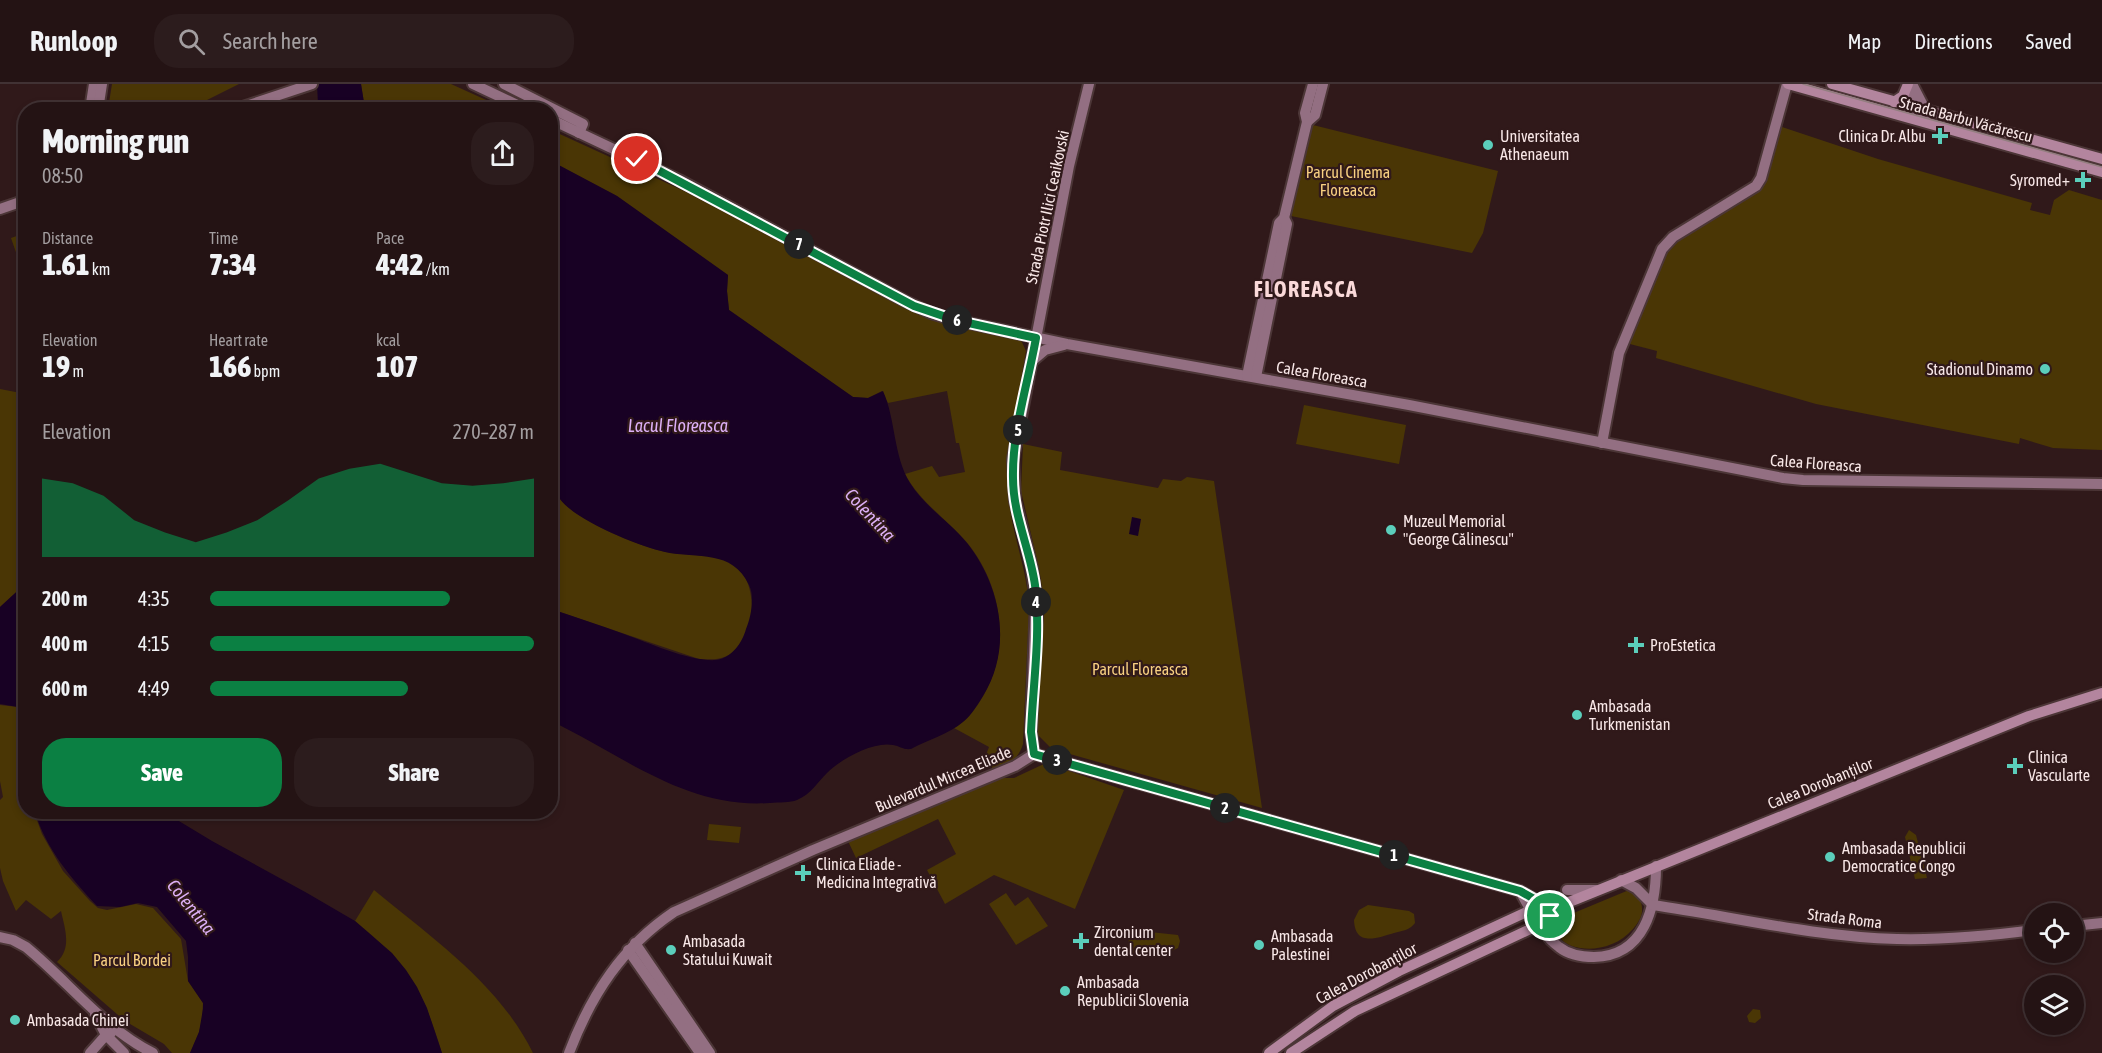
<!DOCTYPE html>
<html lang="en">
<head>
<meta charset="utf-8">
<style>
  body { margin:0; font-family:"Asap Condensed",sans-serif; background:#2c1c1d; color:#f1f3f6; height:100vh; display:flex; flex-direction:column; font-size:22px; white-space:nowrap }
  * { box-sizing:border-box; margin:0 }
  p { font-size:20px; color:#a39ea0 }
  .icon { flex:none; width:33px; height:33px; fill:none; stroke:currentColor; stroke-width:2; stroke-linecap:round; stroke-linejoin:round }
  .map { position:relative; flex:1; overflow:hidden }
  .details { position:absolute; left:18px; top:18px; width:540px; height:717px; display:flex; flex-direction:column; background:#241314; border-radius:24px; box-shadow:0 3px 9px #0003,0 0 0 2px #413234 }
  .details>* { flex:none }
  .tools { position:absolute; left:2024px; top:819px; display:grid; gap:12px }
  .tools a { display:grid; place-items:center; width:60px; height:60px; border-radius:50%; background:#241314; box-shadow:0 3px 9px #0003,0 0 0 2px #413234; font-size:30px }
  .pin { position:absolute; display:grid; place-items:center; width:51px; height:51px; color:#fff; margin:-26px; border:3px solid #fff; border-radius:50%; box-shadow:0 2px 6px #0007 }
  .km { position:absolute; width:30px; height:30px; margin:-15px; border-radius:50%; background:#222; color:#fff; font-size:16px; line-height:30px; text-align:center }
  .round { display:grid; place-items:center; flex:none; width:63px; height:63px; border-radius:24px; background:#2c1c1d }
  .overview { display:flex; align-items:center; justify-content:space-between; height:102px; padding:0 24px }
  h1 { font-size:33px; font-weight:800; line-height:45px }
  .figures { display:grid; grid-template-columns:repeat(3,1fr); gap:9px; height:102px; padding:6px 24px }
  .figures div { display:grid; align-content:center }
  .figures b { font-size:30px; font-weight:800 }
  .figures small { font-size:16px; font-weight:400 }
  .figures p { font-size:16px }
  .chart { height:168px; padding:12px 24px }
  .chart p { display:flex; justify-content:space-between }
  .chart svg { width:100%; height:108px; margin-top:6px; fill:#0b8043; opacity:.7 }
  .button { display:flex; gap:12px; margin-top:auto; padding:12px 24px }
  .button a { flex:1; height:69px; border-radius:24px; background:#0b8043; color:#fff; font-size:24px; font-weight:800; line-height:69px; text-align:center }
  .button a+a { background:#2c1c1d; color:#f1f3f6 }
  ul { padding:0 24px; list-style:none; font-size:20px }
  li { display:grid; grid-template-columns:96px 72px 1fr; align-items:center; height:45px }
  li i { height:15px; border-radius:8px; background:#0b8043 }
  header { display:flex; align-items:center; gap:36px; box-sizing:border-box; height:84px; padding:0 30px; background:#241314; border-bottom:2px solid #413234 }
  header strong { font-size:28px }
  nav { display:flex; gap:33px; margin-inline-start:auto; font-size:21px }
  .search { width:420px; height:54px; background:#2c1c1d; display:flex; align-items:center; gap:15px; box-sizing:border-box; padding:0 21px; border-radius:24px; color:#a39ea0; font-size:22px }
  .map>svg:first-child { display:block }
  .green { fill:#4a3605 }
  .water { fill:#180124 }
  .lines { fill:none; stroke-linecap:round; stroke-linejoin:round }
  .secondary-casing { stroke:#4c3637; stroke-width:14 }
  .primary-casing { stroke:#4c3637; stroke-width:14 }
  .secondary { stroke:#936f82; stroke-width:10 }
  .primary { stroke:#b3859e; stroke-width:10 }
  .tram { stroke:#927e7f; stroke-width:1.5 }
  .route-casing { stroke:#fff; stroke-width:12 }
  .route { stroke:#0b8043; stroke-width:8 }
  .poi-dot { fill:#5bcebb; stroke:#30191a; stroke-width:2 }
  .labels { text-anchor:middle; stroke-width:4.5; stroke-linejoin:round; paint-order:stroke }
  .street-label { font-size:16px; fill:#f8e7e7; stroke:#30191a }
  .poi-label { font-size:16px; fill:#f8e7e7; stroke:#30191a; text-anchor:start }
  .park-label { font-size:16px; fill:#f8d081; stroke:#30191a }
  .water-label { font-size:18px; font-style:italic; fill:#ddb0f7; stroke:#30191a }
  .district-label { font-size:22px; font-weight:bold; letter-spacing:1.5px; fill:#fad9d9; stroke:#30191a }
</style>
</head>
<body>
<header>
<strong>Runloop</strong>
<div class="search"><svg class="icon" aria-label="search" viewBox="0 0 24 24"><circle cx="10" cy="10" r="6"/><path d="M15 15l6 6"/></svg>Search here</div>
<nav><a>Map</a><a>Directions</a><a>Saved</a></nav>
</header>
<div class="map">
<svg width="2102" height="969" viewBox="0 0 2102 969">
  <rect width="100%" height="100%" fill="#30191a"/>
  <g class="green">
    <path d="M 112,0 L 239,0 L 189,25 L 108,25 Z"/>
    <path d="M 361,0 L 451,0 L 506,25 L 365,25 Z"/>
    <path d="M 1313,41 L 1498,87 L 1483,149 L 1472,169 L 1291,132 Z"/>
    <path d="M 1782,43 L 1878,75 L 2032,119 L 2030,126 L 2050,131 L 2054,116 L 2069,106 L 2102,116 L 2102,366 L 2053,364 L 2020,354 L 2019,360 L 1816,320 L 1656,274 L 1657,267 L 1626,259 L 1662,175 L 1683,152 L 1755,109 Z"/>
    <path d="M 551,46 L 684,107 L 930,236 L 1021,256 L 1026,267 L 1007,380 C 1007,399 1009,418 1012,437 C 1018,466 1028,494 1029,524 L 1023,660 C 1018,676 1008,681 994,688 L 986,671 L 989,663 L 954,644 C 975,631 988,607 995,584 C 1009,540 993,485 961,452 C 941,431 919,416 905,390 L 932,382 L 939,393 L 965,388 L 959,359 L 956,359 L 947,307 L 888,319 L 882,307 L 868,314 L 853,313 L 729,226 L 727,207 L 728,191 L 617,112 L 551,77 Z"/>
    <path d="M 25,149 L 25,171 L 18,174 L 11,154 Z"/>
    <path d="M 0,305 L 26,310 L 25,500 L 0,523 Z"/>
    <path d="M 1304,321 L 1406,341 L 1399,380 L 1296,360 Z"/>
    <path d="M 1023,360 L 1062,368 L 1060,386 L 1158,404 L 1163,395 L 1181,397 L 1187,393 L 1214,397 L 1262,724 L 1052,665 L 1037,650 L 1044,532 L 1043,510 L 1039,484 L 1021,407 Z"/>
    <path d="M 550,394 C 553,401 556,410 560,415 C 577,437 640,463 666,468 C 686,472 712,469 730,478 C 757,492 757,539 740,560 C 728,576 718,576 699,575 L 551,525 Z"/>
    <path d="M 0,621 L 18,623 L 25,629 L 26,728 L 34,728 L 42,750 L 63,787 L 90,817 L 98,824 L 107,826 L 136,820 L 153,824 L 181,855 L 188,897 L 203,919 L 202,936 L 199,948 L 190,969 L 172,969 L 164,960 L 125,937 L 57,878 C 72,864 65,845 61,827 L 51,835 L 26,816 L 16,827 L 3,797 L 0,784 L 0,716 L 3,713 L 0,697 Z"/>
    <path d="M 1046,679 L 1124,706 L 1075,825 L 994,791 L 945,820 L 927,786 L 956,770 L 938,735 L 856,774 L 848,757 L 996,694 L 1014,694 Z"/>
    <path d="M 709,740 L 741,743 L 739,759 L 707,756 Z"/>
    <path d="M 1909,746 L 1916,751 L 1927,794 L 1915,795 L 1905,753 Z"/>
    <path d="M 374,806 C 432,854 499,900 533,969 L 442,969 C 422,904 408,881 355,837 Z"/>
    <path d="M 1629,806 C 1636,809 1642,816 1642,824 C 1643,832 1638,839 1633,845 C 1602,881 1537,862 1564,833 Z"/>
    <path d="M 1006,809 L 1015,822 L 1028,813 L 1048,842 L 1016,861 L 989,820 Z"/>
    <path d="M 1368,821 L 1409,827 L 1414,830 L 1415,839 C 1410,846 1402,847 1394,849 C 1377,854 1355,863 1354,836 L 1359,826 Z"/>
    <path d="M 1150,848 L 1178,851 L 1180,857 L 1178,864 C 1161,872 1149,875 1131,870 C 1126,862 1127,858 1132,851 Z"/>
    <path d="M 1753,925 L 1760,926 L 1761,934 L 1755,939 L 1749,938 L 1747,932 Z"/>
  </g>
  <g class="water">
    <path d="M 317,0 L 361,0 L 365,25 L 315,25 L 318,20 Z"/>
    <path d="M 551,77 L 617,112 L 728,191 L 727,207 L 729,226 L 853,313 L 868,314 L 883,307 C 896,336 893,371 910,399 C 925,423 949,437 967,459 C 1001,502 1013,564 983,612 C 977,621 972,631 963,638 C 949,650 927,656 911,665 C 903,666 900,662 893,661 C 873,657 841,675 827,689 C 817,699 811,710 797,716 C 790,719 779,718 770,719 C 685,725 623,671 551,637 L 551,525 C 575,533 600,541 624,550 C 649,559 691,578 716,576 C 732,574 742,559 746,545 C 751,533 755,513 749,501 C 732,465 698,475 665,468 C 639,462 576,437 560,415 C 556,409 553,401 550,394 Z"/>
    <path d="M 1132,433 L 1141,435 L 1138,452 L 1129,450 Z"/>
    <path d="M 25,500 L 25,629 L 18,623 L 0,620 L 0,523 Z"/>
    <path d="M 35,728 L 164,728 L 212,757 L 307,809 L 355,837 L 392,869 L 406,886 L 417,903 L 427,924 L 442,969 L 190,969 L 199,948 L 203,925 L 203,919 L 188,897 L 188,873 L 186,857 L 157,823 L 138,819 L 120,823 L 97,822 C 71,794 46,765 35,728 Z"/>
  </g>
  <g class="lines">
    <g class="secondary-casing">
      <g id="secondary">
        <path d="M 473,0 L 528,26"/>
        <path d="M 504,0 L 583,40 L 579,49"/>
        <path d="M 1910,0 L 1914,23 L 1925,38"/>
        <path d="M 1912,0 L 1926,27 L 1926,32"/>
        <path d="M 90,26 L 94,0"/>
        <path d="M 98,26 L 102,0"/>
        <path d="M 234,26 L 312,0"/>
        <path d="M 550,35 L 679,96 L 905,217 L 931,229 L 955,236 L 1067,260 L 1409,321 L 1783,394 L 1803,396 L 2102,400"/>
        <path d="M 1307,38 L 1315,31 L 1323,0"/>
        <path d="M 0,125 L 26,116"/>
        <path d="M 1031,278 L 1045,266 L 1064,261"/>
        <path d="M 1247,292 L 1279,139 L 1284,134 L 1307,38 L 1305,29 L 1313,0"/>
        <path d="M 1256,293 L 1287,140 L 1284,134"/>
        <path d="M 1602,359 L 1619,269 L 1662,165 L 1673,153 L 1756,102 L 1761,94 L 1787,0"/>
        <path d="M 1034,670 L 1031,648 L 1036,517 L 1032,484 L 1015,417 L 1013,375 L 1069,82 L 1089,0"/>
        <path d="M 1034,670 L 1520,807 L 1552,825 L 1548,842 L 1551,856"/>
        <path d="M 1621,796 L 1636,804 L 1653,821"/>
        <path d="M 1567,806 L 1596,806"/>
        <path d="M 1520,807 C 1531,826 1541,850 1559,863 C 1569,871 1581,873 1594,873 C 1645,872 1656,823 1656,782"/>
        <path d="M 1653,821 C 1734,833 1816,853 1897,855 C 1943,856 1989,852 2034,846"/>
        <path d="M 2073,842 L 2102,839"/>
        <path d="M 0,853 L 13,856 L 26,863 C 69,898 103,944 153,969"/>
        <path d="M 635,859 L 710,969"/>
        <path d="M 628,866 L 700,969"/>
        <path d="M 95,930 L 106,951 L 124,969"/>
        <path d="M 90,969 L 106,951 L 111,949"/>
        <path d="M 569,969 C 591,911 622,863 674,828 L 813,766 L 1015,682 L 1034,670"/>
      </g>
    </g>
    <g class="primary-casing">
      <g id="primary">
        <path d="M 1788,0 L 2102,88"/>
        <path d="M 1832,0 L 2102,75"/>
        <path d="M 1894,18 L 1903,12 L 1908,0"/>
        <path d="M 1269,969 L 1333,922 L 1399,887 L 1531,826 L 1552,825 L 2029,632 L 2102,609"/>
        <path d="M 1291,969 L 1355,927 L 1539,841 L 1552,825"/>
      </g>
    </g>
    <use href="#secondary" class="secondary"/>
    <use href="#primary" class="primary"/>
    <path class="tram" d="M 1803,0 L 2102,83"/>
  </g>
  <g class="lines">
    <g class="route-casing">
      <path id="route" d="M 637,75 L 914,222 L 955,236 L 1036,254 C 1028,299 1012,348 1013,394 C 1013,431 1030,465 1035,501 C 1041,549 1033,600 1031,648 L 1034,670 L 1520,807 L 1552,825 L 1550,832"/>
    </g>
    <use href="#route" class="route"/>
  </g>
  <g class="poi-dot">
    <path d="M1937 43h6v6h6v6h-6v6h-6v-6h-6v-6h6z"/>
    <circle cx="1488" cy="61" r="6"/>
    <path d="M2080 87h6v6h6v6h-6v6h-6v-6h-6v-6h6z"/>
    <circle cx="2045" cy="285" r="6"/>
    <circle cx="1391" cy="446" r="6"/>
    <path d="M1633 552h6v6h6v6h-6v6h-6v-6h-6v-6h6z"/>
    <circle cx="1577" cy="631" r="6"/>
    <path d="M2012 673h6v6h6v6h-6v6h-6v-6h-6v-6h6z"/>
    <circle cx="1830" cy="773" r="6"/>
    <path d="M800 780h6v6h6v6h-6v6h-6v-6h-6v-6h6z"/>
    <path d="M1078 848h6v6h6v6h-6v6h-6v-6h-6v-6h6z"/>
    <circle cx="1259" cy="861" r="6"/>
    <circle cx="671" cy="866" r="6"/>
    <circle cx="1065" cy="907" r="6"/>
    <circle cx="15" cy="936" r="6"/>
  </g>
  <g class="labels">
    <g class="street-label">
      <text transform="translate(1966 35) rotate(15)" y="6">Strada Barbu Văcărescu</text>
      <text transform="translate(1047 123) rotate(-78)" y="6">Strada Piotr Ilici Ceaikovski</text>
      <text transform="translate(1322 290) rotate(10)" y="6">Calea Floreasca</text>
      <text transform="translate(1816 379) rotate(4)" y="6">Calea Floreasca</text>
      <text transform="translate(943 695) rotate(-23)" y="6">Bulevardul Mircea Eliade</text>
      <text transform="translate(1820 699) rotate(-22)" y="6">Calea Dorobanților</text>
      <text transform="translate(1845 834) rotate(7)" y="6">Strada Roma</text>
      <text transform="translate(1366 889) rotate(-28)" y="6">Calea Dorobanților</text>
    </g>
    <g class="poi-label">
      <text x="1500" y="58">Universitatea<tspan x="1500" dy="18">Athenaeum</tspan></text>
      <text x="1926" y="58" text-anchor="end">Clinica Dr. Albu</text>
      <text x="2070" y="102" text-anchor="end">Syromed+</text>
      <text x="2033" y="291" text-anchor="end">Stadionul Dinamo</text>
      <text x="1403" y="443">Muzeul Memorial<tspan x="1403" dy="18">"George Călinescu"</tspan></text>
      <text x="1650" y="567">ProEstetica</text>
      <text x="1589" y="628">Ambasada<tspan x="1589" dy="18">Turkmenistan</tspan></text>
      <text x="2028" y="679">Clinica<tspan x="2028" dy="18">Vascularte</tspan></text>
      <text x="1842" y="770">Ambasada Republicii<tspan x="1842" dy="18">Democratice Congo</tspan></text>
      <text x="816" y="786">Clinica Eliade -<tspan x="816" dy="18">Medicina Integrativă</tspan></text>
      <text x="1094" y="854">Zirconium<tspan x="1094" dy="18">dental center</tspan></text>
      <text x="1271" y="858">Ambasada<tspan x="1271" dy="18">Palestinei</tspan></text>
      <text x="683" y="863">Ambasada<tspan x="683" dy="18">Statului Kuwait</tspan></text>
      <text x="1077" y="904">Ambasada<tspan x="1077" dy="18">Republicii Slovenia</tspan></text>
      <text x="27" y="942">Ambasada Chinei</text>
    </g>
    <g class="park-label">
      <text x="1348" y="94">Parcul Cinema<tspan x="1348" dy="18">Floreasca</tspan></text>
      <text x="1140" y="591">Parcul Floreasca</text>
      <text x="132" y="882">Parcul Bordei</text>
    </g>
    <g class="water-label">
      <text x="678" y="348">Lacul Floreasca</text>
      <text transform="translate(870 431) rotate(47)" y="6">Colentina</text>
      <text transform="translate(191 823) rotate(51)" y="6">Colentina</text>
    </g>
    <g class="district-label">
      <text x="1306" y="213">FLOREASCA</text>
    </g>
  </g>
</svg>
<div class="tools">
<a><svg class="icon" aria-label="locate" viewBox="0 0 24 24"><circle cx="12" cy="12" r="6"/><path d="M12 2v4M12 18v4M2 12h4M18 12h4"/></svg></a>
<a><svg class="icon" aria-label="layers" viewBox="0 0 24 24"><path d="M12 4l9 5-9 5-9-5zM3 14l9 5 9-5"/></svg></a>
</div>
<div class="pin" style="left:1550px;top:832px;background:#1e9e55"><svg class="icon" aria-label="arrive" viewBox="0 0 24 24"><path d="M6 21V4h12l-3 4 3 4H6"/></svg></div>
<div class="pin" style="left:637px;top:75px;background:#d93025"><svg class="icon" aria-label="check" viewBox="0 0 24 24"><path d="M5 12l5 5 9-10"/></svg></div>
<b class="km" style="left:1394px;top:771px">1</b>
<b class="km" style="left:1225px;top:724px">2</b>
<b class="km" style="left:1057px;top:676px">3</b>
<b class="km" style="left:1036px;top:518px">4</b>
<b class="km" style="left:1018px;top:346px">5</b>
<b class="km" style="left:957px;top:236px">6</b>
<b class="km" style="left:799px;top:160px">7</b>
<section class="details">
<div class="overview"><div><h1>Morning run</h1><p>08:50</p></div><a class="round"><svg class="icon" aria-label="share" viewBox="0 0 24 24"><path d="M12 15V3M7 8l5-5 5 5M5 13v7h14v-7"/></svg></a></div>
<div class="figures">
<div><p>Distance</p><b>1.61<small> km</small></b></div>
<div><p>Time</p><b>7:34</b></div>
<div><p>Pace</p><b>4:42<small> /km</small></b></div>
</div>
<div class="figures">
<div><p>Elevation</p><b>19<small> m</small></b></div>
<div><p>Heart rate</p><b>166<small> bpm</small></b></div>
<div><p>kcal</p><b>107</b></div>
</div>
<div class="chart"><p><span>Elevation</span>270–287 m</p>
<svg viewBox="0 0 160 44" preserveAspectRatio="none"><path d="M0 44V12L10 14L20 19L30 29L40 34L50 38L60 34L70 29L80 21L90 12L100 8L110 6L120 10L130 14L140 15L150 14L160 12V44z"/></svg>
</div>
<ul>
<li><b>200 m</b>4:35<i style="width:74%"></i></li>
<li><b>400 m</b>4:15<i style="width:100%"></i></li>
<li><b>600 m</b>4:49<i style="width:61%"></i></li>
</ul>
<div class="button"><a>Save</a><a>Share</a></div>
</section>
</div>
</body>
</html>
